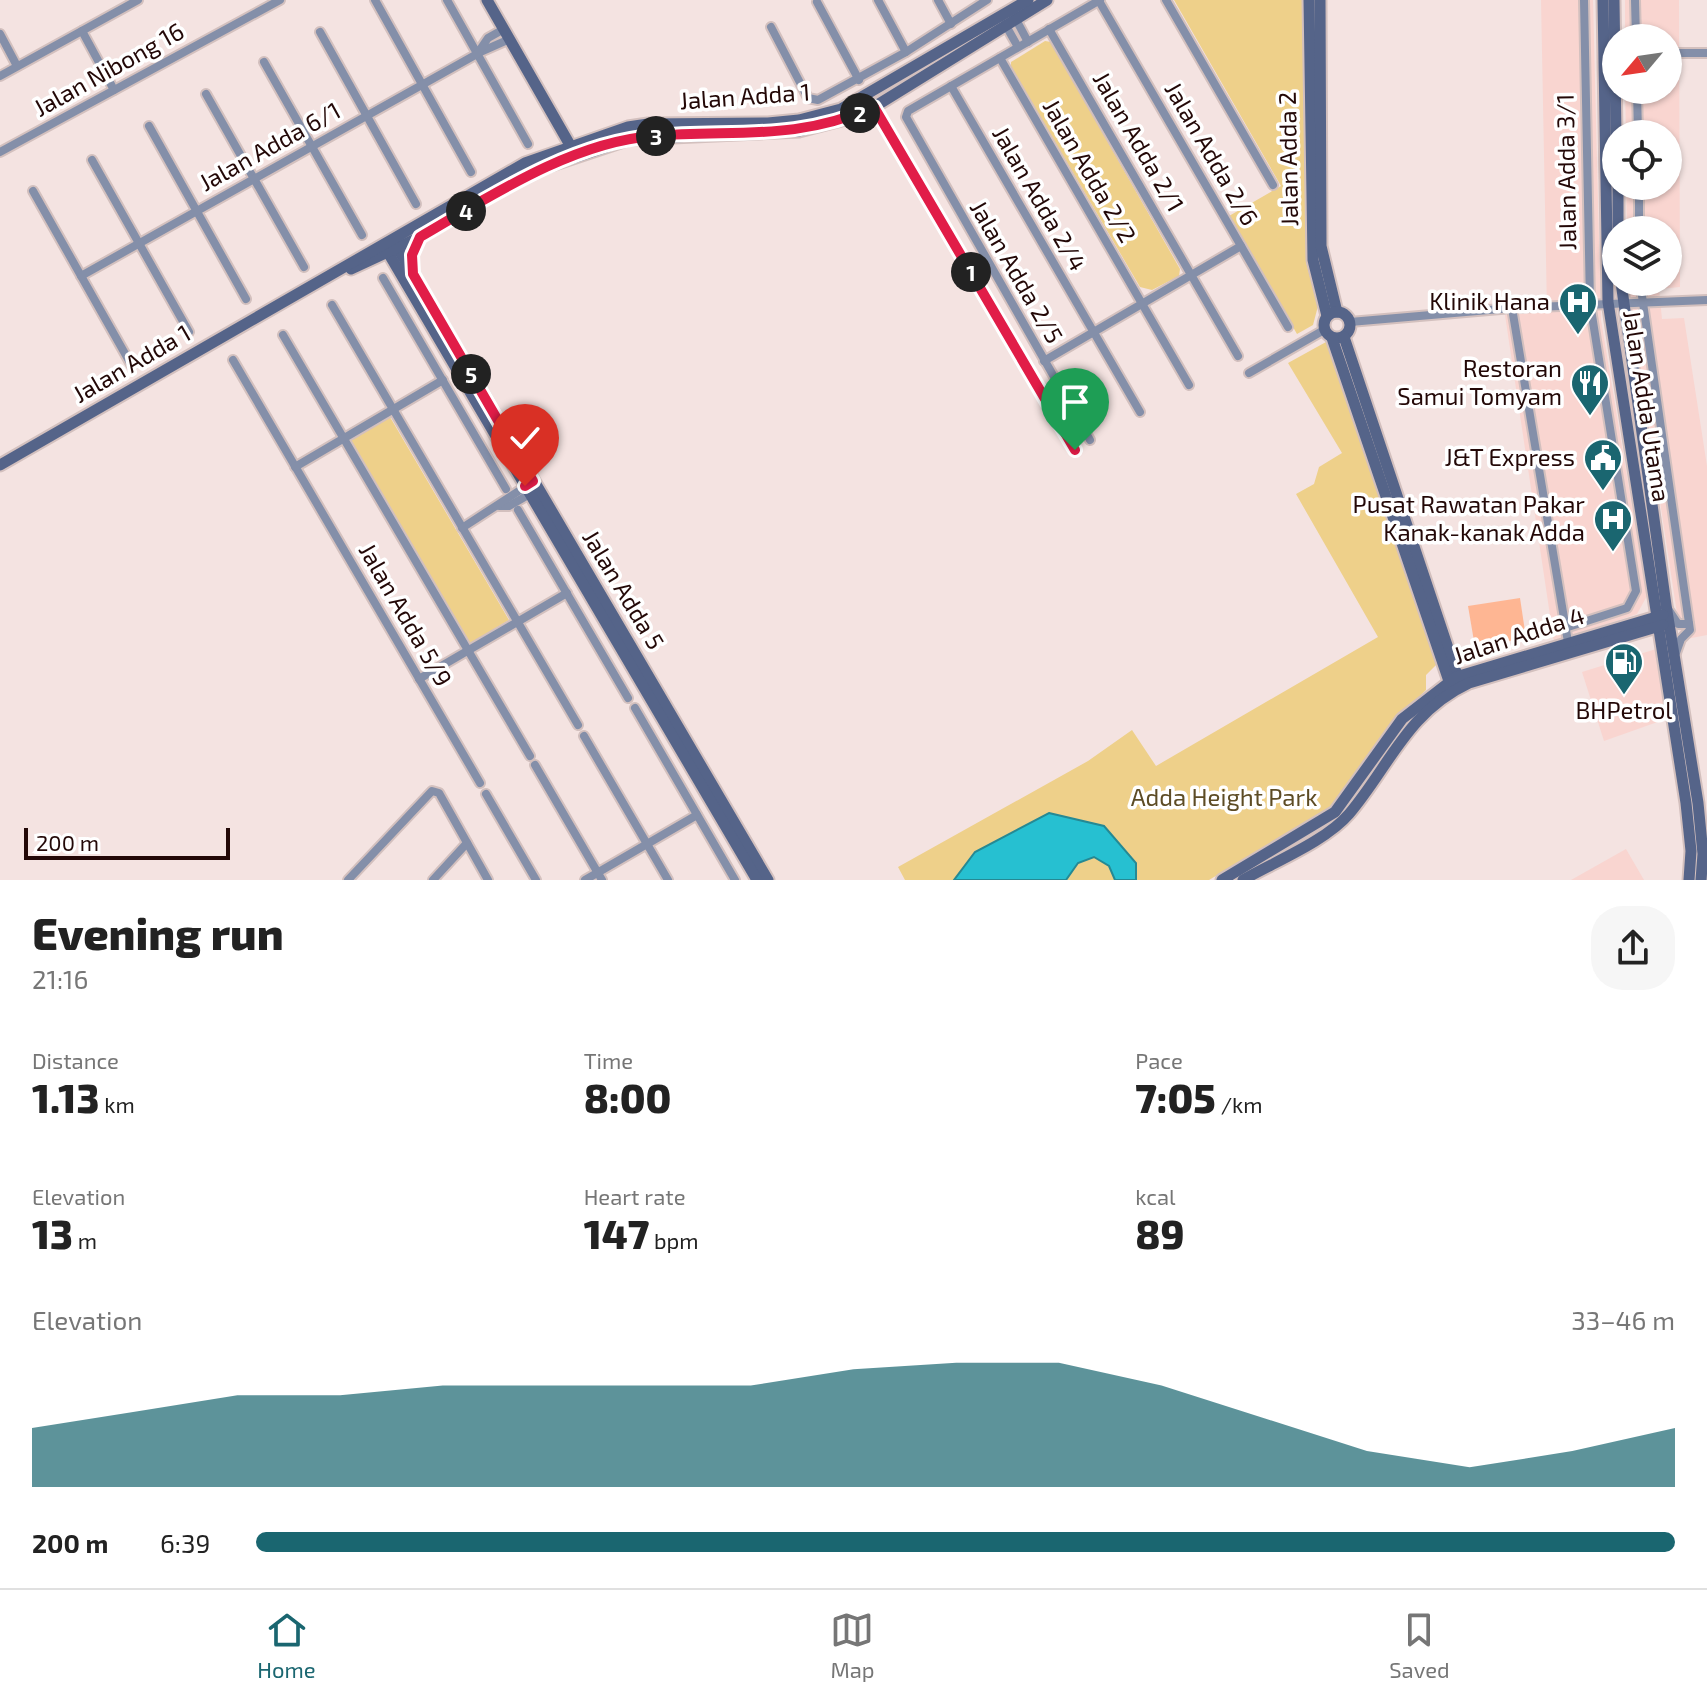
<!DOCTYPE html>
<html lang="en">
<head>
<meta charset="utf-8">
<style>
  body { margin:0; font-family:"Exo 2",sans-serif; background:#f6f6f6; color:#222; height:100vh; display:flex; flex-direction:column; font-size:30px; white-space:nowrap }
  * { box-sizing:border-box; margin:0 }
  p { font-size:26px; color:#767676 }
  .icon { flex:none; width:44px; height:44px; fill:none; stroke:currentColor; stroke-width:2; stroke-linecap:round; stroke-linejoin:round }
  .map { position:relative; height:880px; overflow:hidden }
  .details { display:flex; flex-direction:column; background:#fff; flex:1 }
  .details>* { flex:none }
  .needle { width:52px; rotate:241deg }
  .buttons { position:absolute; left:1602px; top:24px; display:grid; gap:16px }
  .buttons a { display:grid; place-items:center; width:80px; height:80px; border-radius:50%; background:#fff; box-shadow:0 2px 6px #0004; font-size:40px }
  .scale { position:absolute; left:24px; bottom:20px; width:206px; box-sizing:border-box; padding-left:8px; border:4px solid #230807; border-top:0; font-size:22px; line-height:28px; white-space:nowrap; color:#230807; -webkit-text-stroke:6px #fff; paint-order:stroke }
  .pin { position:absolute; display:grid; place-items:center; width:68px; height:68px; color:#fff; margin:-82px -34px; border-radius:50% 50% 50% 0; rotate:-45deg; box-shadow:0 0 8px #0007 }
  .pin .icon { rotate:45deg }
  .km { position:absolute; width:40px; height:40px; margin:-20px; border-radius:50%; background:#222; color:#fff; font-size:22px; line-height:40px; text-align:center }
  .round { display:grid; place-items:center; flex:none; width:84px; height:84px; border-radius:32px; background:#f6f6f6 }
  .headline { display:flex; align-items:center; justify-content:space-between; height:136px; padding:0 32px }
  h1 { font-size:44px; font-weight:800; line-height:60px }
  .figures { display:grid; grid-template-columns:repeat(3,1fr); gap:12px; height:136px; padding:8px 32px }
  .figures div { display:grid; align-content:center }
  .figures b { font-size:40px; font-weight:800 }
  .figures small { font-size:22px; font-weight:400 }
  .figures p { font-size:22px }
  .chart { height:224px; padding:16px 32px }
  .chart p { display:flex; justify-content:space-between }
  .chart svg { width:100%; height:144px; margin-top:8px; fill:#1a6670; opacity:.7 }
  ul { padding:0 32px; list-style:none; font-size:26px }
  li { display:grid; grid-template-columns:128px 96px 1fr; align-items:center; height:60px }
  li i { height:20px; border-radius:10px; background:#1a6670 }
  .tab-bar { display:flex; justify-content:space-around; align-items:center; height:112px; border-top:2px solid #e0e0e0; background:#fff; font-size:22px; color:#767676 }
  .tab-bar a { display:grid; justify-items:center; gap:4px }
  .tab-bar .selected { color:#1a6670 }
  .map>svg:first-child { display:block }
  .built { fill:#f9d5d0 }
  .green { fill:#eed08a }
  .water { fill:#26c0d1; stroke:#258994; stroke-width:2 }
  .building { fill:#feb693 }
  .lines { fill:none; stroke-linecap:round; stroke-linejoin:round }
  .street-casing { stroke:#d3c0be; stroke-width:12 }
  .secondary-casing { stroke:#d3c0be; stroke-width:15 }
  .street { stroke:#848fa9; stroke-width:8 }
  .secondary { stroke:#556489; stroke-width:11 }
  .route-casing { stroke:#fff; stroke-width:16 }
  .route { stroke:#e11d48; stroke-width:10 }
  .labels { text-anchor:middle; stroke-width:7; stroke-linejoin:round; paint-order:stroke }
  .street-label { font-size:24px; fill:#230807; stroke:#fff }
  .poi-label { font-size:24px; fill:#230807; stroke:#fff; text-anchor:end }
  .park-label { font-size:24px; fill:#5d4c25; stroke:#fff }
</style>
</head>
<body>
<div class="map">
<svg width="1707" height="880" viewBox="0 0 1707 880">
  <rect width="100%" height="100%" fill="#f4e3e1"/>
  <g class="built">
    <path d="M 1541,0 L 1593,0 L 1601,320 L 1647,596 L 1637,614 L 1554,642 L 1505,315 L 1547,311 Z"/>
    <path d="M 1625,0 L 1679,0 L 1680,287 L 1659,289 L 1662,319 L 1684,318 L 1707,466 L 1707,635 L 1681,640 L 1627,284 L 1668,282 L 1668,230 L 1627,230 L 1626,186 L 1668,186 L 1668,134 L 1626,134 L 1625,90 L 1668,90 L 1668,38 L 1625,38 Z"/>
    <path d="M 1656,649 L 1666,719 L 1604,741 L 1582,672 Z"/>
    <path d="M 1626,849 L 1644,880 L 1571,880 Z"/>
  </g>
  <g class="green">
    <path d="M 1174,0 L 1304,0 L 1306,262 L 1318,306 L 1313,325 L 1297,334 L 1229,216 L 1281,186 Z"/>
    <path d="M 1045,41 L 1051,42 L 1180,269 L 1179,276 L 1152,290 L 1140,287 L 1011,67 L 1011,62 Z"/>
    <path d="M 1326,342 L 1437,664 L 1426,675 L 1426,690 L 1389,727 L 1333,806 L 1209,880 L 905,880 L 898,867 L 1088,761 L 1132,730 L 1156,766 L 1378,637 L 1296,494 L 1314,484 L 1319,467 L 1342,453 L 1288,363 Z"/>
    <path d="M 390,417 L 509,620 L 469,644 L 350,440 Z"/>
  </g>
  <path class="water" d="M 1049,813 L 1104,826 L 1136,863 L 1136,880 L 1115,880 L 1109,866 L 1094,857 L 1078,863 L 1066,880 L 954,880 L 975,852 Z"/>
  <path class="building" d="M 1520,598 L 1526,638 L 1475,647 L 1468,606 Z"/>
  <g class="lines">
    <g class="street-casing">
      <g id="street">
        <path d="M 375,0 L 471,172"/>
        <path d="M 447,0 L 528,144"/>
        <path d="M 878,0 L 906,52"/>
        <path d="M 938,0 L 951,24"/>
        <path d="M 1166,0 L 1273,185"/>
        <path d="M 1635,0 L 1636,38"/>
        <path d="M 1099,1 L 1288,327"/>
        <path d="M 817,2 L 859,80"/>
        <path d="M 1013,14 L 1028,42"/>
        <path d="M 1005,24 L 1018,47"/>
        <path d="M 771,27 L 808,98 L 818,100 L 906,52 L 987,0"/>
        <path d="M 1049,29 L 1238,356"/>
        <path d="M 82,31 L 114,90"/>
        <path d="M 320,32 L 416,204"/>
        <path d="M 0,34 L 17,66"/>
        <path d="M 478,53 L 510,39"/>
        <path d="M 1668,53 L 1707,53"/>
        <path d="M 1000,58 L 1189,385"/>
        <path d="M 264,62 L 362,235"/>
        <path d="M 0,76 L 138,0"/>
        <path d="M 951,86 L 1140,412"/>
        <path d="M 1637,90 L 1638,134"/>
        <path d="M 206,94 L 304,267"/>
        <path d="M 867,96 L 1075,450"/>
        <path d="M 149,126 L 246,299"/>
        <path d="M 0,152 L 280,0"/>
        <path d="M 92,160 L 189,332"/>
        <path d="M 1639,186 L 1639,230"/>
        <path d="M 33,191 L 132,366"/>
        <path d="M 81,276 L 477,54 L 488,38 L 504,29"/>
        <path d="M 383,278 L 506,489"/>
        <path d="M 1640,282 L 1690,630 L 1681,639 L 1676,653"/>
        <path d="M 332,305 L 578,725"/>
        <path d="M 1512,308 L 1569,648"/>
        <path d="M 1350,322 L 1512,308 L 1707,300"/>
        <path d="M 283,335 L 530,756"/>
        <path d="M 233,360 L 480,783"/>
        <path d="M 1044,361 L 1241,246"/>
        <path d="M 1249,373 L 1324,330"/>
        <path d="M 1090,440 L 906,117 L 908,111 L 1100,0"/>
        <path d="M 295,467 L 443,380"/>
        <path d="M 499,506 L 509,506 L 535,491"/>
        <path d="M 518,510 L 628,698"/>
        <path d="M 462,528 L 528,485"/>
        <path d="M 1668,609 L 1678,624 L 1689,624"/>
        <path d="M 1565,628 L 1627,608 L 1636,591 L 1590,303 L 1584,0"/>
        <path d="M 419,679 L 567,593"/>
        <path d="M 635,708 L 735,880"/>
        <path d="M 584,736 L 668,880"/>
        <path d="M 535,765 L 602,880"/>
        <path d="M 486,794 L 536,880"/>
        <path d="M 348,880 L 432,791 L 439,793 L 488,880"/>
        <path d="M 433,880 L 467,843"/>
        <path d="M 585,880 L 697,815"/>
      </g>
    </g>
    <g class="secondary-casing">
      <g id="secondary">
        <path d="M 487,0 L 574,152"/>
        <path d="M 1309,0 L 1313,260 L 1327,316"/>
        <path d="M 1320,0 L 1321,246 L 1337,312"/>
        <path d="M 1603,0 L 1608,302 L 1686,803 L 1691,851 L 1689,880"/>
        <path d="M 1614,0 L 1616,134"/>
        <path d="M 1618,186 L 1618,230"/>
        <path d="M 394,242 L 768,880"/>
        <path d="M 386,249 L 757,880"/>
        <path d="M 351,269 L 420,237 L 531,172 L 630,139 L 799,131 L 845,119 L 874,107 L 1047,0"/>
        <path d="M 1621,282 L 1666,605 L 1698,803 L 1703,854 L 1701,880"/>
        <circle cx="1337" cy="325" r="13"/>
        <path d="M 1344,337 L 1459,681"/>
        <path d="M 1332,338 L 1451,687"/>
        <path d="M 0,465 L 525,163 L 628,127 L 648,124 L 768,123 L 799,120 L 841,109 L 1028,0"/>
        <path d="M 1222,880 L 1335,812 L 1402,719 L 1456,677 L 1663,615"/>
        <path d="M 1243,880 C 1274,862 1326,841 1349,814 C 1389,767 1407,712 1469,683 L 1663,625"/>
      </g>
    </g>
    <use href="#street" class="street"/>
    <use href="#secondary" class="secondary"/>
  </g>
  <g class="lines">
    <g class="route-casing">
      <path id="route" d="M 525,486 L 533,481 L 413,274 L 412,255 L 420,237 C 489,197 572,142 653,136 C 736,129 792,142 874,107 L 1075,450"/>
    </g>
    <use href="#route" class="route"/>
  </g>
  <defs>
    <g id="hospital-pin" transform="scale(2)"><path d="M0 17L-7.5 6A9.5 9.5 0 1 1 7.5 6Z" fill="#1a6670" stroke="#fff"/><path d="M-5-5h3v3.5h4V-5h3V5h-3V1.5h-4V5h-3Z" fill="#fff"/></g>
    <g id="restaurant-pin" transform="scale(2)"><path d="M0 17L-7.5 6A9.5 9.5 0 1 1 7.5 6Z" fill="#1a6670" stroke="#fff"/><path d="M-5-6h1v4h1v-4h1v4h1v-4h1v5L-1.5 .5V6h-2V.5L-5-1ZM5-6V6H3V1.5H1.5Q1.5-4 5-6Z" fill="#fff"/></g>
    <g id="civic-pin" transform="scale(2)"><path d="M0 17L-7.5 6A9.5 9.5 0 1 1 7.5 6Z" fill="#1a6670" stroke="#fff"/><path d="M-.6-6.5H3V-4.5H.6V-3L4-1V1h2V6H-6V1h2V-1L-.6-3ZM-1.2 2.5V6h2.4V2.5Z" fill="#fff"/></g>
    <g id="fuel-pin" transform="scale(2)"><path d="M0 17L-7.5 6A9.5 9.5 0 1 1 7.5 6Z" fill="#1a6670" stroke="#fff"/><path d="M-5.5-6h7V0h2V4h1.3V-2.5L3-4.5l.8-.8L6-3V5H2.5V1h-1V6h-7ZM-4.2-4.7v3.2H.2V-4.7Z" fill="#fff"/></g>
  </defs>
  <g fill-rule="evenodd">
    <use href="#hospital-pin" x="1578" y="302"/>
    <use href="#restaurant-pin" x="1590" y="383"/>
    <use href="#civic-pin" x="1603" y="458"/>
    <use href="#hospital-pin" x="1613" y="519"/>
    <use href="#fuel-pin" x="1624" y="662"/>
  </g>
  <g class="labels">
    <g class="street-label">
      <text transform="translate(109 70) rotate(-29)" y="8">Jalan Nibong 16</text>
      <text transform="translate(745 97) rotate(-4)" y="8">Jalan Adda 1</text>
      <text transform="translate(1138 142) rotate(60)" y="8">Jalan Adda 2/1</text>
      <text transform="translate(270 147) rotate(-29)" y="8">Jalan Adda 6/1</text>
      <text transform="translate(1211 154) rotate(60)" y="8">Jalan Adda 2/6</text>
      <text transform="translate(1289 159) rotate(-91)" y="8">Jalan Adda 2</text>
      <text transform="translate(1089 171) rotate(60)" y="8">Jalan Adda 2/2</text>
      <text transform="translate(1567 172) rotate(-91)" y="8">Jalan Adda 3/1</text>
      <text transform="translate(1039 199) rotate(60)" y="8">Jalan Adda 2/4</text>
      <text transform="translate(1016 272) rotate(60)" y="8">Jalan Adda 2/5</text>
      <text transform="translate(132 364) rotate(-30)" y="8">Jalan Adda 1</text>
      <text transform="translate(1646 406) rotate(81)" y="8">Jalan Adda Utama</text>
      <text transform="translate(623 590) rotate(59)" y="8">Jalan Adda 5</text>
      <text transform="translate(405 615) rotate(60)" y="8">Jalan Adda 5/9</text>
      <text transform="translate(1519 636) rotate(-18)" y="8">Jalan Adda 4</text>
    </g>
    <g class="poi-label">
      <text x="1550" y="310">Klinik Hana</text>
      <text x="1562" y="377">Restoran<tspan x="1562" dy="28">Samui Tomyam</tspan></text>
      <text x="1575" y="466">J&amp;T Express</text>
      <text x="1585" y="513">Pusat Rawatan Pakar<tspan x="1585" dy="28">Kanak-kanak Adda</tspan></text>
      <text x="1624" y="719" text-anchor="middle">BHPetrol</text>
    </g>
    <g class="park-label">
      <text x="1224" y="806">Adda Height Park</text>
    </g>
  </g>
</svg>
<div class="buttons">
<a><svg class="needle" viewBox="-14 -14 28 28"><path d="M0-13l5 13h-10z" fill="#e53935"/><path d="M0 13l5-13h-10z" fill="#767676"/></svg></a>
<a><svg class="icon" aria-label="locate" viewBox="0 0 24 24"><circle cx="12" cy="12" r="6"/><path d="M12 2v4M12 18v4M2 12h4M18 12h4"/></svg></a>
<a><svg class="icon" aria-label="layers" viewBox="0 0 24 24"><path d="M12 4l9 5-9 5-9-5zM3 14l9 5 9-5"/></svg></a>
</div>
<div class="scale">200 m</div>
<div class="pin" style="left:1075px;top:450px;background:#1e9e55"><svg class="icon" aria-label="arrive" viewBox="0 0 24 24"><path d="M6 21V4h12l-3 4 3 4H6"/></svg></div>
<div class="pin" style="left:525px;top:486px;background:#d93025"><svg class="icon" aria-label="check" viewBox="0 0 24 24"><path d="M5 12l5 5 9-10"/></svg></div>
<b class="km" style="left:971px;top:272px">1</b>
<b class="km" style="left:860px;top:113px">2</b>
<b class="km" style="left:656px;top:136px">3</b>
<b class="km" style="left:466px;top:211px">4</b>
<b class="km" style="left:471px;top:374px">5</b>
</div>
<section class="details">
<div class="headline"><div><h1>Evening run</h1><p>21:16</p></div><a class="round"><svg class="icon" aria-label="share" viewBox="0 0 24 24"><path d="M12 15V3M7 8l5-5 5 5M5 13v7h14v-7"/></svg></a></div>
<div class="figures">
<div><p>Distance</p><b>1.13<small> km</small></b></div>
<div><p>Time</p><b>8:00</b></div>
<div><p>Pace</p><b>7:05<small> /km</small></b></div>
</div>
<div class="figures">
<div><p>Elevation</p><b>13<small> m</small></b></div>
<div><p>Heart rate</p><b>147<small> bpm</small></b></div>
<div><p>kcal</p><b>89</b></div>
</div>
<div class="chart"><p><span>Elevation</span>33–46 m</p>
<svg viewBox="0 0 160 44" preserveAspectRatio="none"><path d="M0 44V26L10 21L20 16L30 16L40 13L50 13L60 13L70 13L80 8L90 6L100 6L110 13L120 23L130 33L140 38L150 33L160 26V44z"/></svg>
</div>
<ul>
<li><b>200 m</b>6:39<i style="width:100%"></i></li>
</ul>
</section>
<nav class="tab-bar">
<a class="selected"><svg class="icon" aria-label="home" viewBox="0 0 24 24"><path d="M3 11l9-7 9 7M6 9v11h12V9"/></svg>Home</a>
<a><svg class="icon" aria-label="map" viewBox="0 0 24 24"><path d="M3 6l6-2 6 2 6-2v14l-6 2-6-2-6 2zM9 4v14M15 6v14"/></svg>Map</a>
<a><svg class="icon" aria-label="saved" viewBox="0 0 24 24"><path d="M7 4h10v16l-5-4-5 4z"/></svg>Saved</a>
</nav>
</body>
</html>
